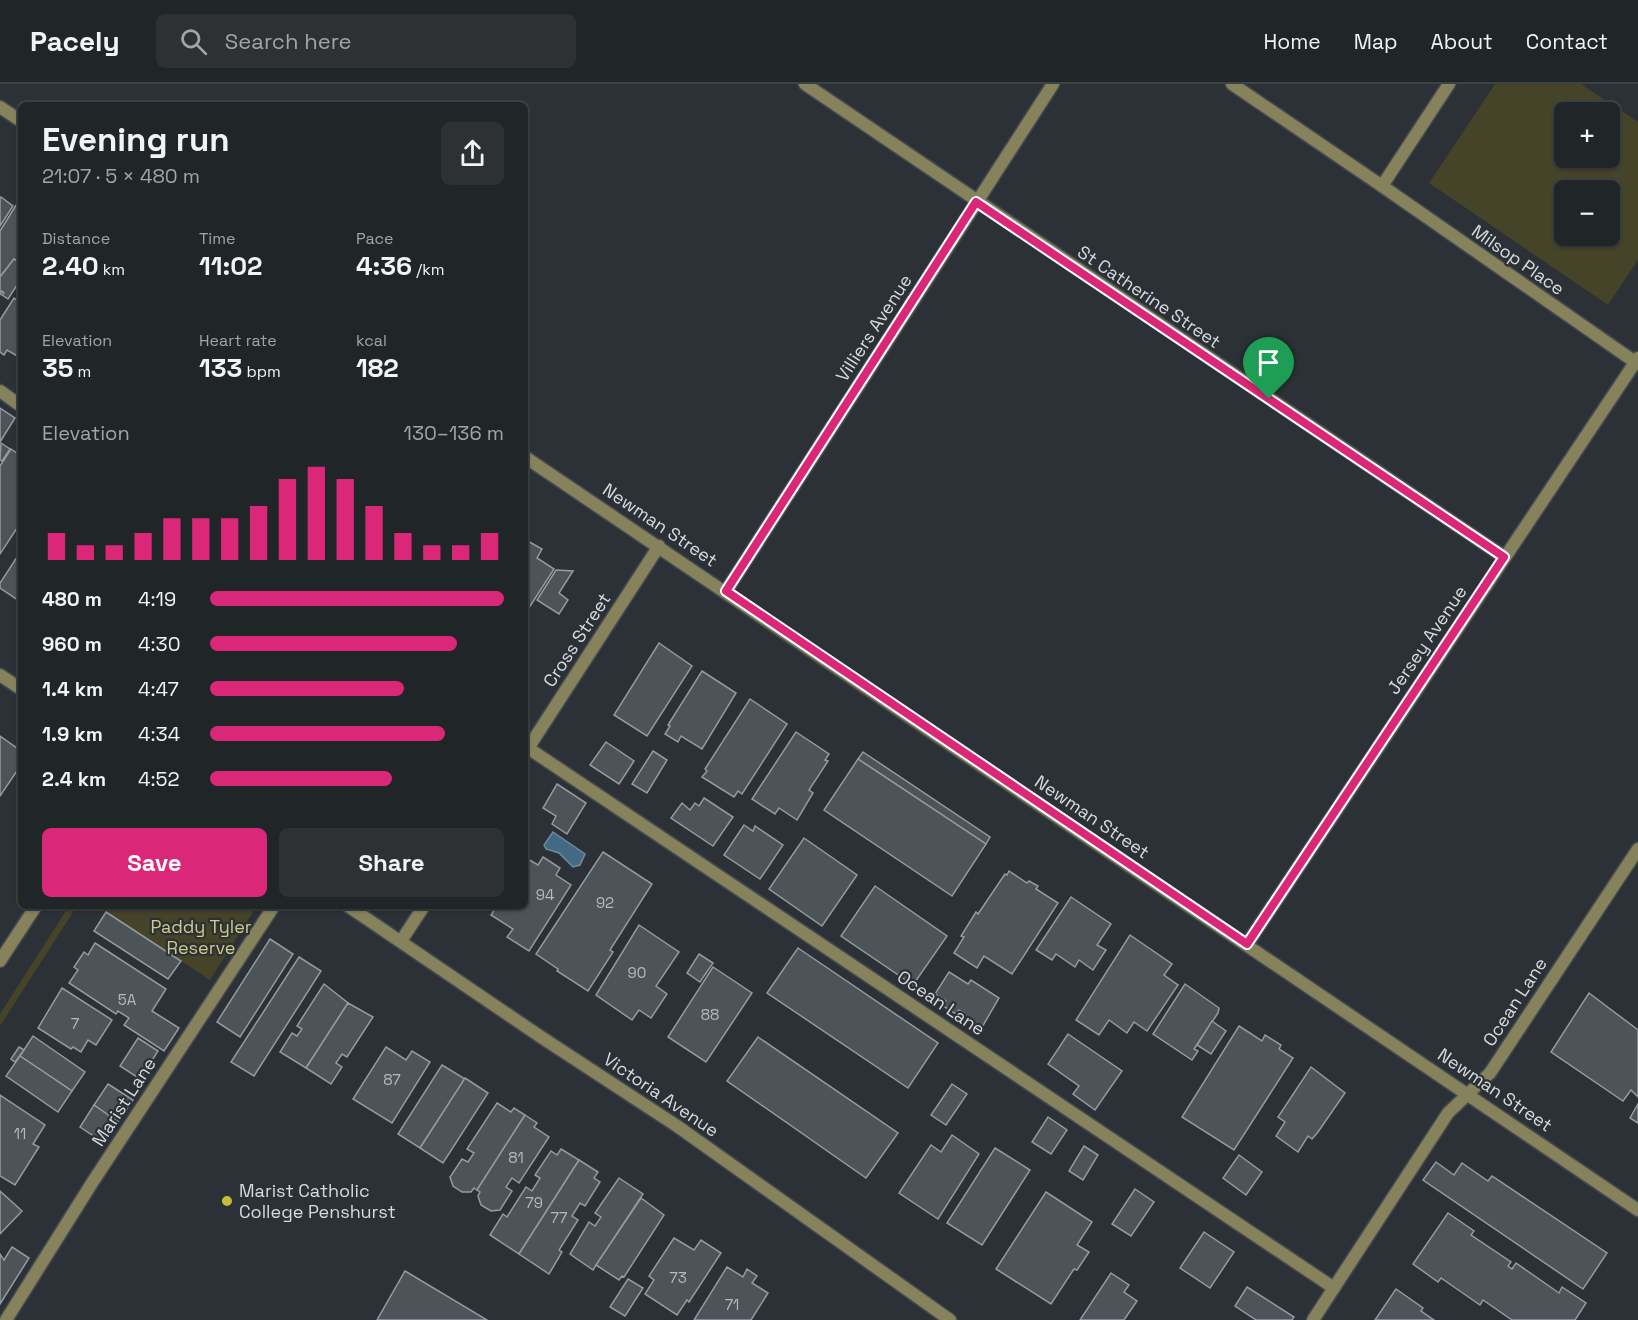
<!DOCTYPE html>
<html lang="en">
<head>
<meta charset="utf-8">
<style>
  body { margin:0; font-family:"Space Grotesk",sans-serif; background:#2d3134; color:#f1f3f6; height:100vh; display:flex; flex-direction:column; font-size:22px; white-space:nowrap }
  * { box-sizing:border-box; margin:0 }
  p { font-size:20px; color:#a2a5a8 }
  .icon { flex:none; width:33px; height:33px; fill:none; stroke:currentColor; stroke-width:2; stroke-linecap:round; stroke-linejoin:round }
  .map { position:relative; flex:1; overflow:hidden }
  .side { position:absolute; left:18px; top:18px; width:510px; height:807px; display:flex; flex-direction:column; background:#202528; border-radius:9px; box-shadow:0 2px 4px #0004,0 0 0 2px #3d4245 }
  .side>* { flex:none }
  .buttons { position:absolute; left:1554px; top:18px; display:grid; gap:12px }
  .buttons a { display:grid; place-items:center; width:66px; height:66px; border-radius:9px; background:#202528; box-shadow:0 2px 4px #0004,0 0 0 2px #3d4245; font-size:30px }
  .pin { position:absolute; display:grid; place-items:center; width:51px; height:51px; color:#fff; margin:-62px -26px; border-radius:50% 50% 50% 0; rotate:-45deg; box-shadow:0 0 6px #0007 }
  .pin .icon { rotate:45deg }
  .round { display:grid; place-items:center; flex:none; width:63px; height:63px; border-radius:9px; background:#2d3134 }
  .head { display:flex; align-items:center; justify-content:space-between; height:102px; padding:0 24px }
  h1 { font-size:33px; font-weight:700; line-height:45px }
  .stats { display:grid; grid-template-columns:repeat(3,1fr); gap:9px; height:102px; padding:6px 24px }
  .stats div { display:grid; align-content:center }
  .stats b { font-size:26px; font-weight:700 }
  .stats small { font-size:16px; font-weight:400 }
  .stats p { font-size:16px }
  .chart { height:168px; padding:12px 24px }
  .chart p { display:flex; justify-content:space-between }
  .chart svg { width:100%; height:108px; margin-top:6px; stroke:#db2777; stroke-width:6 }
  .action { display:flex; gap:12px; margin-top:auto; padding:12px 24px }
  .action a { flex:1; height:69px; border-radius:9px; background:#db2777; color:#fff; font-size:24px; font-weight:700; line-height:69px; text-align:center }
  .action a+a { background:#2d3134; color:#f1f3f6 }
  ul { padding:0 24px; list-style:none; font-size:20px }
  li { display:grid; grid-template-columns:96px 72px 1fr; align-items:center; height:45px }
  li i { height:15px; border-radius:8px; background:#db2777 }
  header { display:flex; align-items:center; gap:36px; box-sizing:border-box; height:84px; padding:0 30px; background:#202528; border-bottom:2px solid #3d4245 }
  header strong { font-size:28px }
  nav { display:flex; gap:33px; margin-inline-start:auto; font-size:21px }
  .search { width:420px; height:54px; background:#2d3134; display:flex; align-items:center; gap:15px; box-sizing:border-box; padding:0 21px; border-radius:9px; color:#a2a5a8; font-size:22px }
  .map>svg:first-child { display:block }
  .green { fill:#454328; fill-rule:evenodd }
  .water { fill:#436984; stroke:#6f8b9f; stroke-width:1.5 }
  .building { fill:#4c5359; stroke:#939ba1; stroke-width:1.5 }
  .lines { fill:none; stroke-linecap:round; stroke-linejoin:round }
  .service-casing { stroke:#474c51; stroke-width:15 }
  .minor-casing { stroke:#474c51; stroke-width:15 }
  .service { stroke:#85825c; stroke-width:12 }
  .minor { stroke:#85825c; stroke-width:12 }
  .route-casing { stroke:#fff; stroke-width:12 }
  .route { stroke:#db2777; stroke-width:8 }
  .poi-dot { fill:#c6bc3c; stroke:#2b3136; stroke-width:2 }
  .labels { text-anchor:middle; stroke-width:4.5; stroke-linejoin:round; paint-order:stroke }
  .number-label { font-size:15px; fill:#b4b9bd }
  .street-label { font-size:18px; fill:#d7dbde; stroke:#2b3136 }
  .park-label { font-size:18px; fill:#d0cb85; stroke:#2b3136 }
  .poi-label { font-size:18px; fill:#d7dbde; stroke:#2b3136; text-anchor:start }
</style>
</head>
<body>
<header>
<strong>Pacely</strong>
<div class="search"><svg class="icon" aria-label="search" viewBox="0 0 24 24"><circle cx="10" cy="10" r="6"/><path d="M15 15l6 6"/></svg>Search here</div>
<nav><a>Home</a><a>Map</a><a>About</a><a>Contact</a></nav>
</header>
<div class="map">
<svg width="1638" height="1236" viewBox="0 0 1638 1236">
  <rect width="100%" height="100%" fill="#2b3136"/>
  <g class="green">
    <path d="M 1495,0 L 1581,0 L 1638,38 L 1638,176 L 1608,221 L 1429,99 ZM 1564,28 L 1610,28 L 1610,74 L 1564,74 ZM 1564,106 L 1610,106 L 1610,152 L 1564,152 Z"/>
    <path d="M 69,822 L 77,822 L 0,942 L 0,930 Z"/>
    <path d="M 97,822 L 257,822 L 210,896 Z"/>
  </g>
  <path class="water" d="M 553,748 L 585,770 L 580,781 L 573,783 L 559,769 L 546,765 L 544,761 Z"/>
  <g class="building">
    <path d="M 1,113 L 13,122 L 0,142 L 0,114 Z"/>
    <path d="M 18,118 L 21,120 L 21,180 L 14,175 L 0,193 L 0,147 Z"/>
    <path d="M 14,175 L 21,180 L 21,195 L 8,215 L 2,211 L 4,209 L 2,207 L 0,211 L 0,193 Z"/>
    <path d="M 14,214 L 21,219 L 21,270 L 19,273 L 7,266 L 4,271 L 0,268 L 0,236 Z"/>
    <path d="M 0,324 L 15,334 L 0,358 Z"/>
    <path d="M 1,359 L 10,365 L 2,377 L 0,376 Z"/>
    <path d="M 11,365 L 21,372 L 21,438 L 0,470 L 0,382 Z"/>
    <path d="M 526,456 L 542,465 L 537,474 L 554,485 L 527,527 L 525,526 Z"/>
    <path d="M 21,467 L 21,518 L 0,504 L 0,499 Z"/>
    <path d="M 556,486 L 573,487 L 559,509 L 568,516 L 559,530 L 537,516 Z"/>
    <path d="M 659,559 L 692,582 L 647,652 L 614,631 Z"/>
    <path d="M 702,587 L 736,609 L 702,665 L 681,652 L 678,658 L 665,650 L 670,642 L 668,641 Z"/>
    <path d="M 750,615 L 787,640 L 742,710 L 738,707 L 734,713 L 702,693 L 707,687 L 705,685 Z"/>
    <path d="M 796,648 L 829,670 L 825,676 L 828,677 L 809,706 L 813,709 L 797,736 L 779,724 L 775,730 L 752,715 Z"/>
    <path d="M 0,652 L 21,667 L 21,681 L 0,712 Z"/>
    <path d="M 606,658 L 634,677 L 619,700 L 590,681 Z"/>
    <path d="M 653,667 L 667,676 L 647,709 L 632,700 Z"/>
    <path d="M 863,668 L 990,753 L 986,760 L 858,675 Z"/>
    <path d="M 858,675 L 986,760 L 952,812 L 824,726 Z"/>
    <path d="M 557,700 L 586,719 L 567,750 L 552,740 L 556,732 L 543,724 Z"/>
    <path d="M 704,714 L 733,733 L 713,762 L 671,734 L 682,719 L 690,726 L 695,719 L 699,722 Z"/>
    <path d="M 744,741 L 753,747 L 755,742 L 783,761 L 760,795 L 724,771 Z"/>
    <path d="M 804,754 L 857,791 L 822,842 L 769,805 Z"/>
    <path d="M 603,768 L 652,800 L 610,866 L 613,868 L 588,907 L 557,887 L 558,885 L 536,870 Z"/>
    <path d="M 543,773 L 560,784 L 556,791 L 571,801 L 529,867 L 507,853 L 513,845 L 491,831 L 497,822 L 525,822 L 525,779 L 528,775 L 538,781 Z"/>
    <path d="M 1009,787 L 1027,799 L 1029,797 L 1038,802 L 1036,805 L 1058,819 L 1012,890 L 984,872 L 977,884 L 954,869 L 964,853 L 961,852 L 976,828 L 978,830 L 1005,790 L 1007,791 Z"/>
    <path d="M 875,802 L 947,852 L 913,901 L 841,852 Z"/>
    <path d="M 1071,813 L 1111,840 L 1097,861 L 1106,866 L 1093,886 L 1079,876 L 1075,883 L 1056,870 L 1052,876 L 1036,866 Z"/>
    <path d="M 106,828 L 181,877 L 168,895 L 94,847 Z"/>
    <path d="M 639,841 L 679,868 L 656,902 L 667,910 L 651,934 L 639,926 L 632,936 L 596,911 Z"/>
    <path d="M 1130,851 L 1172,880 L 1164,891 L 1178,901 L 1147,947 L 1134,938 L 1127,949 L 1109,936 L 1099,951 L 1076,936 Z"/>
    <path d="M 270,855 L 293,870 L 240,953 L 217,938 Z"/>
    <path d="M 95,859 L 166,905 L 152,927 L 179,944 L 164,967 L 124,941 L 129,934 L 118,927 L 116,930 L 69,899 L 78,886 L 74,883 L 84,868 L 88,871 Z"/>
    <path d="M 798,864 L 938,959 L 908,1004 L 767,909 Z"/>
    <path d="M 699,870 L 713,879 L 700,898 L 687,889 Z"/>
    <path d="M 299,873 L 321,887 L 254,992 L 231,978 Z"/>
    <path d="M 713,883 L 752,909 L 706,978 L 668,953 Z"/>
    <path d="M 949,888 L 968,900 L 971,896 L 999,914 L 981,945 L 961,933 L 964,929 L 959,926 L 956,930 L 943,922 L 946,917 L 935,910 Z"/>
    <path d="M 324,900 L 348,919 L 306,984 L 280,968 L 292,949 L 297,952 L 302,945 L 297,942 Z"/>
    <path d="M 1185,900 L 1219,924 L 1218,929 L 1194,965 L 1198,967 L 1192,976 L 1153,950 Z"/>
    <path d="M 62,904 L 112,936 L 96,961 L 88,956 L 81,968 L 73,963 L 71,965 L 38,944 Z"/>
    <path d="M 1589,909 L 1638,946 L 1638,1013 L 1631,1006 L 1623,1017 L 1551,968 Z"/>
    <path d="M 348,919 L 373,933 L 347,973 L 342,970 L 336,979 L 342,983 L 331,1000 L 306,984 Z"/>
    <path d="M 1212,937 L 1226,947 L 1211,970 L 1197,961 Z"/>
    <path d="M 1239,942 L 1262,957 L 1265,951 L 1281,961 L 1279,965 L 1293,974 L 1234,1066 L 1182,1033 Z"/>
    <path d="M 1068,950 L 1122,987 L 1095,1026 L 1073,1010 L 1079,1002 L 1048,980 Z"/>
    <path d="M 33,952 L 85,988 L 72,1007 L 20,972 Z"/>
    <path d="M 758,953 L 898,1049 L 866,1094 L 727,997 Z"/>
    <path d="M 138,954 L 158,967 L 140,995 L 120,982 Z"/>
    <path d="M 19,963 L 24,966 L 15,978 L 11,975 Z"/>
    <path d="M 386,963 L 406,976 L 412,967 L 430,978 L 392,1039 L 353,1015 Z"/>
    <path d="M 20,972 L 72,1007 L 58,1028 L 6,992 Z"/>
    <path d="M 442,981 L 465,995 L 420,1064 L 398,1050 Z"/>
    <path d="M 1311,983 L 1345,1009 L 1318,1048 L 1312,1055 L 1308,1052 L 1298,1068 L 1276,1052 L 1285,1038 L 1278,1033 Z"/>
    <path d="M 465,994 L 488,1009 L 443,1079 L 420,1064 Z"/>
    <path d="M 108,1000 L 133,1016 L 118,1038 L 94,1021 Z"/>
    <path d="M 952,1000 L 967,1010 L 946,1041 L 931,1031 Z"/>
    <path d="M 0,1011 L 45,1041 L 33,1060 L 39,1063 L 15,1101 L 0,1092 Z"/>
    <path d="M 497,1019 L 511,1028 L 514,1024 L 525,1031 L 477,1106 L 474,1104 L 471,1108 L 462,1108 L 453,1102 L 450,1093 L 462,1075 L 468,1078 L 474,1069 L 467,1065 Z"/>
    <path d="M 1638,1020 L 1638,1039 L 1630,1034 Z"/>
    <path d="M 94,1021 L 118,1038 L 104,1059 L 80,1043 Z"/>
    <path d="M 525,1031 L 537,1039 L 534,1043 L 549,1053 L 519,1099 L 512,1094 L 506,1103 L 512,1107 L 500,1126 L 491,1127 L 481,1121 L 478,1112 L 480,1108 L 477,1106 Z"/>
    <path d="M 1048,1033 L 1067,1046 L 1051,1070 L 1032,1058 Z"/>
    <path d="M 952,1051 L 979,1070 L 938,1135 L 899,1109 L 931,1061 L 941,1068 Z"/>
    <path d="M 1084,1062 L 1098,1071 L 1083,1096 L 1069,1087 Z"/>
    <path d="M 995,1064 L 1030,1086 L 982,1161 L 947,1139 Z"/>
    <path d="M 561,1065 L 579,1076 L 519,1170 L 490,1151 L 503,1130 L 507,1133 L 526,1103 L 532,1107 L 540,1094 L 535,1091 L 551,1067 L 557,1071 Z"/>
    <path d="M 1239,1071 L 1262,1088 L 1246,1111 L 1223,1094 Z"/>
    <path d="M 579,1076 L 598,1088 L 594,1094 L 600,1098 L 585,1122 L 580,1119 L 572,1132 L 578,1136 L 559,1166 L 562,1168 L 549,1190 L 519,1170 Z"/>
    <path d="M 1436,1078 L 1454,1091 L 1462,1079 L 1488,1097 L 1492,1092 L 1607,1169 L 1583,1205 L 1423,1096 Z"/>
    <path d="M 619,1094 L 643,1110 L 593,1186 L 570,1170 L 589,1138 L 595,1142 L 601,1133 L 595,1129 Z"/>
    <path d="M 1135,1105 L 1154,1118 L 1131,1152 L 1112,1140 Z"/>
    <path d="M 0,1107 L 22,1127 L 0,1150 Z"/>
    <path d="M 1046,1108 L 1092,1138 L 1077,1161 L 1089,1168 L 1077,1186 L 1074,1185 L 1051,1220 L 996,1185 Z"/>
    <path d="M 641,1114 L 664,1131 L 624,1193 L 622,1192 L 619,1196 L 596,1181 Z"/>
    <path d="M 1448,1129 L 1474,1147 L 1471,1151 L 1511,1178 L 1508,1182 L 1512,1185 L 1516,1179 L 1559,1209 L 1562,1203 L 1586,1219 L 1575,1236 L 1512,1236 L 1483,1216 L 1480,1221 L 1441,1194 L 1438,1198 L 1413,1180 Z"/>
    <path d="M 1204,1148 L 1234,1168 L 1210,1204 L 1180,1184 Z"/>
    <path d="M 674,1154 L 694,1166 L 701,1156 L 721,1169 L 689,1218 L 687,1216 L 677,1231 L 645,1210 L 654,1196 L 649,1192 Z"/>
    <path d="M 12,1163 L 29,1174 L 0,1220 L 0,1170 L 4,1176 Z"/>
    <path d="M 727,1183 L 743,1193 L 747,1185 L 757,1192 L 752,1199 L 768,1209 L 751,1236 L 694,1236 Z"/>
    <path d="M 405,1187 L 487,1236 L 377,1236 Z"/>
    <path d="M 1111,1189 L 1129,1201 L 1124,1208 L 1137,1217 L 1124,1236 L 1080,1236 Z"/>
    <path d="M 628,1195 L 643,1204 L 625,1232 L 610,1223 Z"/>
    <path d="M 1247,1203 L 1294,1233 L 1292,1236 L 1256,1236 L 1235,1222 Z"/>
    <path d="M 1396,1205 L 1423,1224 L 1421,1227 L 1434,1236 L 1375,1236 Z"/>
  </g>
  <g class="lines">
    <g class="service-casing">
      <g id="service">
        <path d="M 1382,102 L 1638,280"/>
        <path d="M 0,307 L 21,322"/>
        <path d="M 525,662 L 1334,1204"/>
        <path d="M 6,1236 L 92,1099 L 274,822"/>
        <path d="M 1313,1236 L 1448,1029 L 1490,989 L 1638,765"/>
      </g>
    </g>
    <g class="minor-casing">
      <g id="minor">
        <path d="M 805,0 L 1504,473"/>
        <path d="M 1232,0 L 1382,102 L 1449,0"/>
        <path d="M 0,23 L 21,37"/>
        <path d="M 525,373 L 1638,1126"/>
        <path d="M 726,507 L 1053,0"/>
        <path d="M 0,591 L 21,605"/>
        <path d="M 525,669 L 659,462"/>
        <path d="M 348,822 L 541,953 L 677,1042 L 950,1236"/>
        <path d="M 401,857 L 424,822"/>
        <path d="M 1247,860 L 1638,274"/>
        <path d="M 0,877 L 36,822"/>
      </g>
    </g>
    <use href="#service" class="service"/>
    <use href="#minor" class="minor"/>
  </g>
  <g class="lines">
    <g class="route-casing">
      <path id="route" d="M 976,118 L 1504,473 L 1247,860 L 726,507 Z"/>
    </g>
    <use href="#route" class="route"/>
  </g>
  <circle class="poi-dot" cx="227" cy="1117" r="6"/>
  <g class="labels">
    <g class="number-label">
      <text x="545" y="816">94</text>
      <text x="605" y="824">92</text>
      <text x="637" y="894">90</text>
      <text x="127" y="921">5A</text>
      <text x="710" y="936">88</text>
      <text x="75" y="945">7</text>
      <text x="392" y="1001">87</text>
      <text x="20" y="1055">11</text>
      <text x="516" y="1079">81</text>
      <text x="534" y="1124">79</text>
      <text x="559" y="1139">77</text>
      <text x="678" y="1199">73</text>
      <text x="732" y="1226">71</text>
    </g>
    <g class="street-label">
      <text transform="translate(1518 176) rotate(35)" y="6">Milsop Place</text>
      <text transform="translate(1149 213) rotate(34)" y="6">St Catherine Street</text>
      <text transform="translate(874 244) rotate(-57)" y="6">Villiers Avenue</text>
      <text transform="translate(660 441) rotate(34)" y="6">Newman Street</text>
      <text transform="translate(577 556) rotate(-57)" y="6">Cross Street</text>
      <text transform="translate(1427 556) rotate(-56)" y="6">Jersey Avenue</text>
      <text transform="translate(1092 733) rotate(34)" y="6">Newman Street</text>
      <text transform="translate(1515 918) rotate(-57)" y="6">Ocean Lane</text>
      <text transform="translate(941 919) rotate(34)" y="6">Ocean Lane</text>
      <text transform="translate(1495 1006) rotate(34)" y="6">Newman Street</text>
      <text transform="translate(661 1011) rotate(34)" y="6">Victoria Avenue</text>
      <text transform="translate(124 1018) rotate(-57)" y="6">Marist Lane</text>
    </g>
    <g class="park-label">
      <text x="201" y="849">Paddy Tyler<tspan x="201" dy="21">Reserve</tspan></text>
    </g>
    <g class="poi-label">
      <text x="239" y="1113">Marist Catholic<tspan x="239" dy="21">College Penshurst</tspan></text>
    </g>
  </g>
</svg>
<div class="buttons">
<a>+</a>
<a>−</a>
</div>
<div class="pin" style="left:1269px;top:315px;background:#1e9e55"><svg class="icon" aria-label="arrive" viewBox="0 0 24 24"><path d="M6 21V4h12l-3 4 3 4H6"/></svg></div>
<section class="side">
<div class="head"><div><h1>Evening run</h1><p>21:07 · 5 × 480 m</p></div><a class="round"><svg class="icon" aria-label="share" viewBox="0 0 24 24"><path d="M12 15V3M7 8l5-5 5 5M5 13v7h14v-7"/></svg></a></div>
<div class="stats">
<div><p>Distance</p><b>2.40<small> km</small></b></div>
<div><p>Time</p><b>11:02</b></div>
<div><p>Pace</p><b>4:36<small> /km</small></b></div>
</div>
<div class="stats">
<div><p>Elevation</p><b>35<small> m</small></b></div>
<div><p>Heart rate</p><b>133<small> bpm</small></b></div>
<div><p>kcal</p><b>182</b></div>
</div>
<div class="chart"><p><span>Elevation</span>130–136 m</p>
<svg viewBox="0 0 160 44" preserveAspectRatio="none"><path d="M5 44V33M15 44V38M25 44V38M35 44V33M45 44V27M55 44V27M65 44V27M75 44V22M85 44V11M95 44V6M105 44V11M115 44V22M125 44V33M135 44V38M145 44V38M155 44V33"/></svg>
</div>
<ul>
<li><b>480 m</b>4:19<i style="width:100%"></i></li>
<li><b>960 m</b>4:30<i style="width:84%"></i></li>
<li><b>1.4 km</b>4:47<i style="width:66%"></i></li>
<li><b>1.9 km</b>4:34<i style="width:80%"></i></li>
<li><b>2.4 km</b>4:52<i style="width:62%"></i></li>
</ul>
<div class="action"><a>Save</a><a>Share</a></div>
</section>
</div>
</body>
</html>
